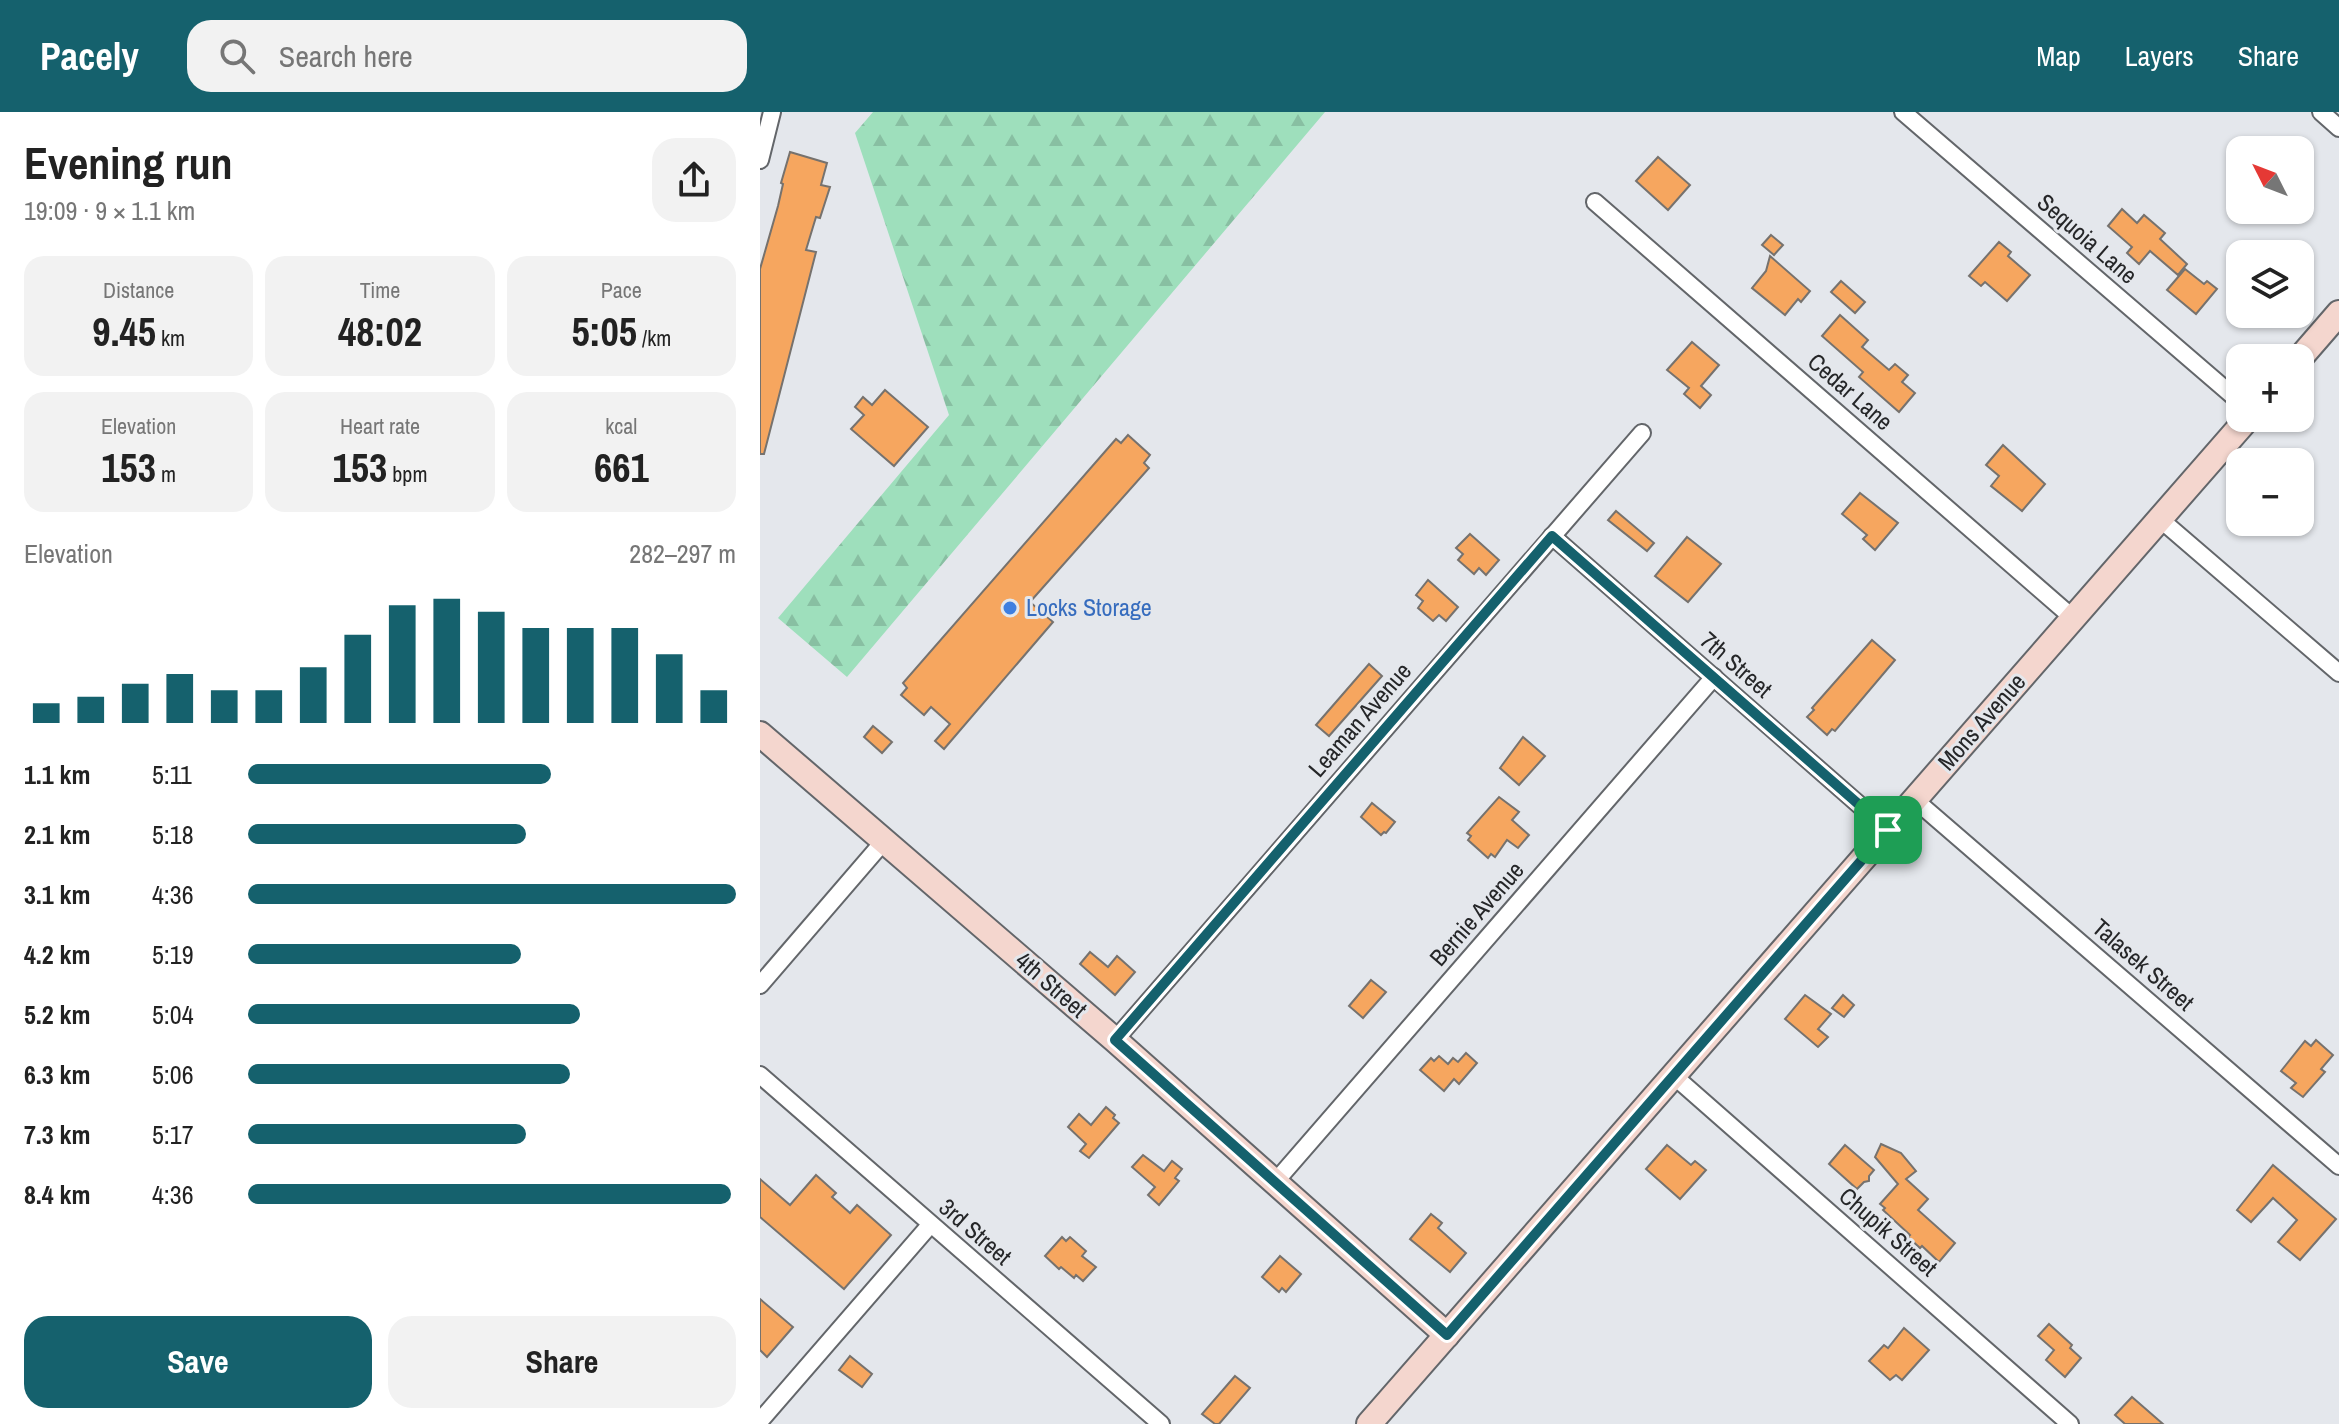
<!DOCTYPE html>
<html lang="en">
<head>
<meta charset="utf-8">
<style>
  body { margin:0; font-family:"Archivo Narrow",sans-serif; background:#f2f2f2; color:#222; height:100vh; display:flex; flex-direction:column; font-size:30px; white-space:nowrap }
  * { box-sizing:border-box; margin:0 }
  p { font-size:26px; color:#767676 }
  .icon { flex:none; width:44px; height:44px; fill:none; stroke:currentColor; stroke-width:2; stroke-linecap:round; stroke-linejoin:round }
  .map { position:relative; flex:1; overflow:hidden }
  .side { display:flex; flex-direction:column; background:#fff; width:760px }
  .side>* { flex:none }
  .needle { width:52px; rotate:312deg }
  .fabs { position:absolute; left:1466px; top:24px; display:grid; gap:16px }
  .fabs a { display:grid; place-items:center; width:88px; height:88px; border-radius:16px; background:#fff; box-shadow:0 2px 6px #0004; font-size:40px }
  .pin { position:absolute; display:grid; place-items:center; width:68px; height:68px; color:#fff; margin:-34px; border-radius:16px; box-shadow:0 4px 12px #0006 }
  .round { display:grid; place-items:center; flex:none; width:84px; height:84px; border-radius:24px; background:#f2f2f2 }
  .head { display:flex; align-items:center; justify-content:space-between; height:136px; padding:0 24px }
  h1 { font-size:44px; font-weight:700; line-height:60px }
  .metrics { display:grid; grid-template-columns:repeat(3,1fr); gap:12px; height:136px; padding:8px 24px }
  .metrics div { display:grid; align-content:center; border-radius:20px; background:#f2f2f2; text-align:center }
  .metrics b { font-size:40px; font-weight:700 }
  .metrics small { font-size:22px; font-weight:400 }
  .metrics p { font-size:22px }
  .chart { height:224px; padding:16px 24px }
  .chart p { display:flex; justify-content:space-between }
  .chart svg { width:100%; height:144px; margin-top:8px; stroke:#15616d; stroke-width:6 }
  .action { display:flex; gap:16px; margin-top:auto; padding:16px 24px }
  .action a { flex:1; height:92px; border-radius:24px; background:#15616d; color:#fff; font-size:32px; font-weight:700; line-height:92px; text-align:center }
  .action a+a { background:#f2f2f2; color:#222 }
  ul { padding:0 24px; list-style:none; font-size:26px }
  li { display:grid; grid-template-columns:128px 96px 1fr; align-items:center; height:60px }
  li i { height:20px; border-radius:10px; background:#15616d }
  header { display:flex; align-items:center; gap:48px; box-sizing:border-box; height:112px; padding:0 40px; background:#15616d; color:#fff }
  header strong { font-size:38px }
  nav { display:flex; gap:44px; margin-inline-start:auto; font-size:28px }
  .search { width:560px; height:72px; background:#f2f2f2; display:flex; align-items:center; gap:20px; box-sizing:border-box; padding:0 28px; border-radius:24px; color:#767676; font-size:30px }
  main { display:flex; flex:1; min-height:0 }
  .map>svg:first-child { display:block }
  .forest { fill:url(#forest-firs) }
  .building { fill:#f6a65f; stroke:#76726e; stroke-width:2 }
  .lines { fill:none; stroke-linecap:round; stroke-linejoin:round }
  .street-casing { stroke:#63666a; stroke-width:20 }
  .secondary-casing { stroke:#63666a; stroke-width:28 }
  .street { stroke:#fff; stroke-width:16 }
  .secondary { stroke:#f4d6ce; stroke-width:24 }
  .route-casing { stroke:#fff; stroke-width:16 }
  .route { stroke:#15616d; stroke-width:10 }
  .shop-dot { fill:#3f7fe0; stroke:#e4e7ec; stroke-width:3 }
  .labels { text-anchor:middle; stroke-width:6; stroke-linejoin:round; paint-order:stroke }
  .street-label { font-size:24px; fill:#252628; stroke:#e4e7ec }
  .shop-label { font-size:24px; fill:#366cbe; stroke:#e4e7ec; text-anchor:start }
</style>
</head>
<body>
<header>
<strong>Pacely</strong>
<div class="search"><svg class="icon" aria-label="search" viewBox="0 0 24 24"><circle cx="10" cy="10" r="6"/><path d="M15 15l6 6"/></svg>Search here</div>
<nav><a>Map</a><a>Layers</a><a>Share</a></nav>
</header>
<main>
<section class="side">
<div class="head"><div><h1>Evening run</h1><p>19:09 · 9 × 1.1 km</p></div><a class="round"><svg class="icon" aria-label="share" viewBox="0 0 24 24"><path d="M12 15V3M7 8l5-5 5 5M5 13v7h14v-7"/></svg></a></div>
<div class="metrics">
<div><p>Distance</p><b>9.45<small> km</small></b></div>
<div><p>Time</p><b>48:02</b></div>
<div><p>Pace</p><b>5:05<small> /km</small></b></div>
</div>
<div class="metrics">
<div><p>Elevation</p><b>153<small> m</small></b></div>
<div><p>Heart rate</p><b>153<small> bpm</small></b></div>
<div><p>kcal</p><b>661</b></div>
</div>
<div class="chart"><p><span>Elevation</span>282–297 m</p>
<svg viewBox="0 0 160 44" preserveAspectRatio="none"><path d="M5 44V38M15 44V36M25 44V32M35 44V29M45 44V34M55 44V34M65 44V27M75 44V17M85 44V8M95 44V6M105 44V10M115 44V15M125 44V15M135 44V15M145 44V23M155 44V34"/></svg>
</div>
<ul>
<li><b>1.1 km</b>5:11<i style="width:62%"></i></li>
<li><b>2.1 km</b>5:18<i style="width:57%"></i></li>
<li><b>3.1 km</b>4:36<i style="width:100%"></i></li>
<li><b>4.2 km</b>5:19<i style="width:56%"></i></li>
<li><b>5.2 km</b>5:04<i style="width:68%"></i></li>
<li><b>6.3 km</b>5:06<i style="width:66%"></i></li>
<li><b>7.3 km</b>5:17<i style="width:57%"></i></li>
<li><b>8.4 km</b>4:36<i style="width:99%"></i></li>
</ul>
<div class="action"><a>Save</a><a>Share</a></div>
</section>
<div class="map">
<svg width="1579" height="1312" viewBox="0 0 1579 1312">
  <defs>
    <pattern id="forest-firs" width="22" height="20" patternUnits="userSpaceOnUse" patternTransform="scale(2)"><rect width="22" height="20" fill="#9edfbc"/><path d="M5 1l3.5 6h-7zM16 11l3.5 6h-7z" fill="#88bfa2"/></pattern>
  </defs>
  <rect width="100%" height="100%" fill="#e4e7ec"/>
  <path class="forest" d="M 113,0 L 565,0 L 87,565 L 18,506 L 189,303 L 95,21 Z"/>
  <g class="building">
    <path d="M 30,40 L 67,51 L 61,73 L 70,75 L 60,106 L 56,105 L 46,138 L 56,140 L 4,342 L 0,342 L 0,157 L 18,94 L 23,72 L 21,71 Z"/>
    <path d="M 898,45 L 930,73 L 908,98 L 876,69 Z"/>
    <path d="M 1362,97 L 1377,111 L 1384,103 L 1405,121 L 1400,127 L 1427,152 L 1418,163 L 1390,139 L 1379,152 L 1367,141 L 1372,135 L 1348,114 Z"/>
    <path d="M 1011,123 L 1023,133 L 1014,143 L 1002,133 Z"/>
    <path d="M 1239,130 L 1251,140 L 1248,144 L 1270,163 L 1247,189 L 1225,170 L 1221,174 L 1209,164 Z"/>
    <path d="M 1010,144 L 1050,179 L 1041,190 L 1038,187 L 1025,203 L 992,176 L 1006,159 Z"/>
    <path d="M 1425,157 L 1444,172 L 1447,169 L 1457,177 L 1436,202 L 1407,178 Z"/>
    <path d="M 1081,169 L 1105,190 L 1095,201 L 1071,180 Z"/>
    <path d="M 1080,203 L 1108,228 L 1102,235 L 1129,258 L 1135,252 L 1148,263 L 1142,270 L 1155,281 L 1139,300 L 1099,265 L 1103,260 L 1062,224 Z"/>
    <path d="M 932,230 L 959,253 L 941,274 L 951,283 L 940,296 L 924,282 L 929,276 L 907,258 Z"/>
    <path d="M 125,278 L 168,315 L 134,354 L 91,317 L 104,303 L 95,295 L 103,285 L 112,293 Z"/>
    <path d="M 368,323 L 390,343 L 384,351 L 389,356 L 270,490 L 293,510 L 184,637 L 175,629 L 190,612 L 171,595 L 164,603 L 141,583 L 147,576 L 143,571 L 356,327 L 361,331 Z"/>
    <path d="M 1243,333 L 1285,372 L 1262,399 L 1231,374 L 1239,364 L 1226,353 Z"/>
    <path d="M 1100,381 L 1138,411 L 1115,438 L 1103,427 L 1107,423 L 1082,402 Z"/>
    <path d="M 856,399 L 894,431 L 887,439 L 848,408 Z"/>
    <path d="M 710,422 L 739,448 L 726,463 L 719,456 L 714,462 L 698,448 L 703,442 L 696,436 Z"/>
    <path d="M 927,425 L 961,452 L 928,490 L 895,464 Z"/>
    <path d="M 668,468 L 698,495 L 686,509 L 679,503 L 673,509 L 658,496 L 663,489 L 656,483 Z"/>
    <path d="M 1112,528 L 1135,548 L 1075,619 L 1072,617 L 1067,623 L 1047,605 L 1054,598 L 1052,596 Z"/>
    <path d="M 609,552 L 622,564 L 569,624 L 556,613 Z"/>
    <path d="M 113,614 L 132,630 L 122,641 L 104,625 Z"/>
    <path d="M 763,625 L 785,644 L 759,673 L 740,656 Z"/>
    <path d="M 739,685 L 759,700 L 752,708 L 769,723 L 758,736 L 747,728 L 735,745 L 731,742 L 728,746 L 708,728 L 711,724 L 707,721 Z"/>
    <path d="M 612,691 L 635,710 L 626,721 L 624,720 L 621,723 L 601,705 Z"/>
    <path d="M 330,840 L 348,855 L 357,844 L 375,860 L 355,883 L 320,852 Z"/>
    <path d="M 611,868 L 626,880 L 603,906 L 589,894 Z"/>
    <path d="M 1045,883 L 1071,902 L 1058,917 L 1068,925 L 1058,935 L 1025,907 Z"/>
    <path d="M 1083,883 L 1094,893 L 1084,905 L 1072,896 Z"/>
    <path d="M 1556,928 L 1573,943 L 1561,957 L 1565,960 L 1543,985 L 1531,976 L 1536,971 L 1521,959 L 1545,929 L 1551,934 Z"/>
    <path d="M 706,941 L 717,951 L 699,972 L 694,967 L 684,979 L 660,958 L 671,946 L 674,949 L 679,944 L 688,952 L 693,946 L 698,950 Z"/>
    <path d="M 346,995 L 355,1003 L 353,1006 L 359,1011 L 329,1046 L 320,1039 L 326,1032 L 308,1015 L 319,1002 L 331,1013 Z"/>
    <path d="M 1121,1032 L 1141,1041 L 1156,1059 L 1146,1067 L 1168,1087 L 1158,1098 L 1195,1131 L 1179,1150 L 1162,1134 L 1160,1136 L 1148,1125 L 1150,1123 L 1123,1098 L 1125,1096 L 1120,1092 L 1138,1072 L 1115,1045 Z"/>
    <path d="M 907,1033 L 931,1053 L 935,1049 L 946,1058 L 920,1087 L 886,1057 Z"/>
    <path d="M 1085,1033 L 1114,1058 L 1109,1064 L 1109,1069 L 1104,1070 L 1097,1077 L 1069,1052 Z"/>
    <path d="M 383,1043 L 404,1059 L 412,1049 L 422,1057 L 415,1066 L 419,1069 L 399,1093 L 388,1083 L 395,1075 L 372,1055 Z"/>
    <path d="M 1513,1053 L 1576,1107 L 1540,1148 L 1518,1130 L 1537,1108 L 1513,1086 L 1491,1110 L 1477,1098 Z"/>
    <path d="M 56,1063 L 76,1081 L 72,1085 L 90,1101 L 97,1093 L 131,1123 L 84,1177 L 0,1105 L 0,1067 L 30,1093 Z"/>
    <path d="M 671,1102 L 682,1111 L 678,1116 L 706,1141 L 690,1160 L 650,1127 Z"/>
    <path d="M 302,1125 L 306,1129 L 310,1125 L 326,1139 L 322,1144 L 336,1155 L 323,1169 L 316,1163 L 314,1166 L 301,1155 L 299,1157 L 285,1144 Z"/>
    <path d="M 520,1144 L 541,1162 L 526,1180 L 522,1176 L 519,1180 L 502,1165 Z"/>
    <path d="M 0,1187 L 33,1215 L 7,1245 L 0,1238 Z"/>
    <path d="M 1289,1212 L 1312,1233 L 1310,1236 L 1321,1246 L 1305,1265 L 1286,1248 L 1294,1238 L 1278,1224 Z"/>
    <path d="M 1144,1216 L 1169,1238 L 1142,1268 L 1136,1263 L 1130,1268 L 1109,1249 L 1124,1233 L 1128,1236 Z"/>
    <path d="M 90,1244 L 112,1262 L 102,1275 L 79,1258 Z"/>
    <path d="M 475,1264 L 490,1276 L 459,1312 L 455,1312 L 442,1302 Z"/>
    <path d="M 1372,1285 L 1403,1312 L 1365,1312 L 1355,1303 Z"/>
  </g>
  <g class="lines">
    <g class="street-casing">
      <g id="street">
        <path d="M 1143,0 L 1480,290"/>
        <path d="M 1561,0 L 1579,16"/>
        <path d="M 0,48 L 12,0"/>
        <path d="M 835,90 L 1313,506"/>
        <path d="M 1400,407 L 1579,561"/>
        <path d="M 792,424 L 1128,718"/>
        <path d="M 1155,688 L 1579,1054"/>
        <path d="M 0,873 L 124,729"/>
        <path d="M 355,928 L 882,321"/>
        <path d="M 0,963 L 401,1312"/>
        <path d="M 914,964 L 1310,1312"/>
        <path d="M 516,1069 L 954,565"/>
        <path d="M 0,1309 L 170,1113"/>
      </g>
    </g>
    <g class="secondary-casing">
      <g id="secondary">
        <path d="M 1540,246 L 1579,201"/>
        <path d="M 0,622 L 355,928 L 687,1223"/>
        <path d="M 609,1312 L 1488,306"/>
      </g>
    </g>
    <use href="#street" class="street"/>
    <use href="#secondary" class="secondary"/>
  </g>
  <g class="lines">
    <g class="route-casing">
      <path id="route" d="M 792,424 L 1128,718 L 687,1223 L 355,928 Z"/>
    </g>
    <use href="#route" class="route"/>
  </g>
  <circle class="shop-dot" cx="250" cy="496" r="8"/>
  <g class="labels">
    <g class="street-label">
      <text transform="translate(1327 127) rotate(41)" y="8">Sequoia Lane</text>
      <text transform="translate(1090 280) rotate(41)" y="8">Cedar Lane</text>
      <text transform="translate(976 553) rotate(41)" y="8">7th Street</text>
      <text transform="translate(600 608) rotate(-49)" y="8">Leaman Avenue</text>
      <text transform="translate(1222 610) rotate(-49)" y="8">Mons Avenue</text>
      <text transform="translate(717 802) rotate(-49)" y="8">Bernie Avenue</text>
      <text transform="translate(1383 853) rotate(41)" y="8">Talasek Street</text>
      <text transform="translate(291 873) rotate(41)" y="8">4th Street</text>
      <text transform="translate(215 1120) rotate(41)" y="8">3rd Street</text>
      <text transform="translate(1128 1120) rotate(41)" y="8">Chupik Street</text>
    </g>
    <g class="shop-label">
      <text x="266" y="504">Locks Storage</text>
    </g>
  </g>
</svg>
<div class="fabs">
<a><svg class="needle" viewBox="-14 -14 28 28"><path d="M0-13l5 13h-10z" fill="#e53935"/><path d="M0 13l5-13h-10z" fill="#767676"/></svg></a>
<a><svg class="icon" aria-label="layers" viewBox="0 0 24 24"><path d="M12 4l9 5-9 5-9-5zM3 14l9 5 9-5"/></svg></a>
<a>+</a>
<a>−</a>
</div>
<div class="pin" style="left:1128px;top:718px;background:#1e9e55"><svg class="icon" aria-label="arrive" viewBox="0 0 24 24"><path d="M6 21V4h12l-3 4 3 4H6"/></svg></div>
</div>
</main>
</body>
</html>
